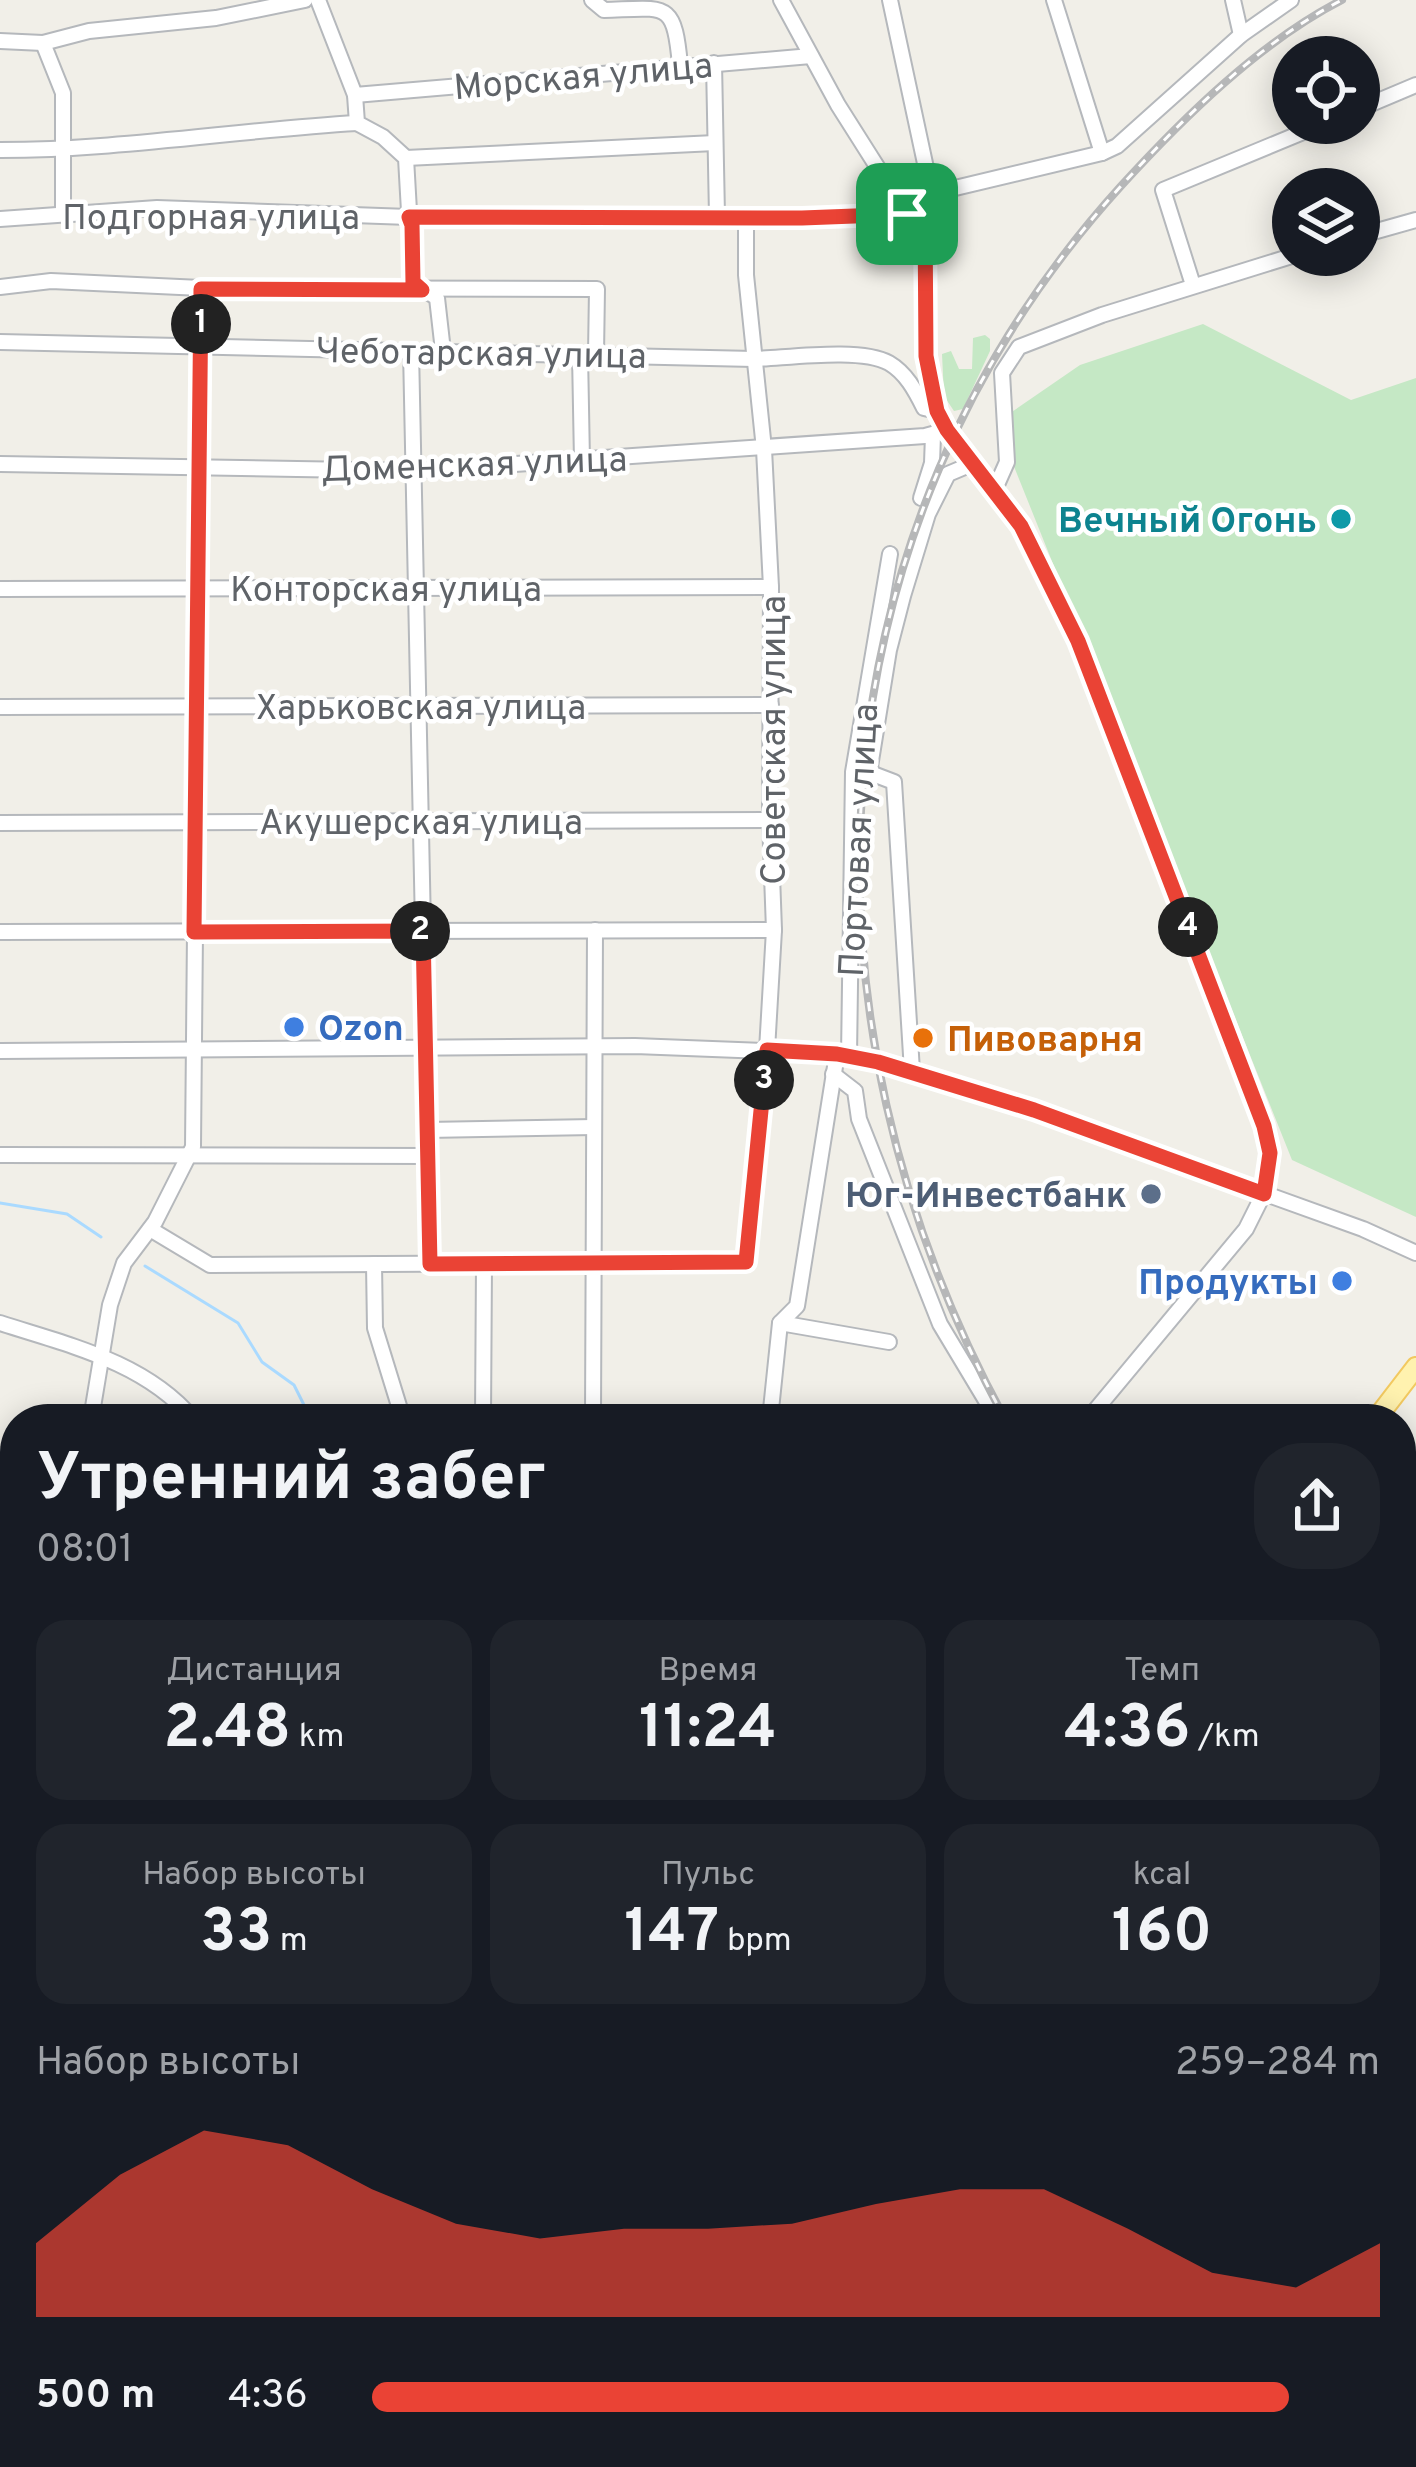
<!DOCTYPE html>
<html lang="ru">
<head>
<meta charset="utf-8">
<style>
  body { margin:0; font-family:Overpass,sans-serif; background:#20242c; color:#f1f3f6; height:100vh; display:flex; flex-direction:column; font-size:45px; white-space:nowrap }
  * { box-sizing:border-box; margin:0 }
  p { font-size:39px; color:#9ea1a6 }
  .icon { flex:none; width:66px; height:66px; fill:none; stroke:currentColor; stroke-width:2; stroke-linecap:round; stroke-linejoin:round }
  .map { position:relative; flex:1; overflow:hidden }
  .panel { position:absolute; left:0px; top:1404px; width:1416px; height:1065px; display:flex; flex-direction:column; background:#171b24; border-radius:48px 48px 0 0; box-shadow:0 6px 30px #0003 }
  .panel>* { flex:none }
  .fabs { position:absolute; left:1272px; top:36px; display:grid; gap:24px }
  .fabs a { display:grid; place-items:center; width:108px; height:108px; border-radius:50%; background:#171b24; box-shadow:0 6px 30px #0003; font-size:60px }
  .pin { position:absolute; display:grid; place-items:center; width:102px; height:102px; color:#fff; margin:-51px; border-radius:24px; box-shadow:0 6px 18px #0006 }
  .km { position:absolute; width:60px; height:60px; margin:-30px; border-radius:50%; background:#222; color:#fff; font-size:33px; line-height:60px; text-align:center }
  .round { display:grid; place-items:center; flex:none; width:126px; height:126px; border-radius:48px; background:#20242c }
  .head { display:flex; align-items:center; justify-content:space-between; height:204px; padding:0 36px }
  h1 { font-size:66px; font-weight:700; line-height:90px }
  .figures { display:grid; grid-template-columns:repeat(3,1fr); gap:18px; height:204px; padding:12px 36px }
  .figures div { display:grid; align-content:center; border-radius:30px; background:#20242c; text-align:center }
  .figures b { font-size:60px; font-weight:700 }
  .figures small { font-size:33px; font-weight:400 }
  .figures p { font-size:33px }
  .chart { height:336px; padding:24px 36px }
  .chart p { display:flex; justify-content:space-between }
  .chart svg { width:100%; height:216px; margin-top:12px; fill:#ea4335; opacity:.7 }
  ul { padding:0 36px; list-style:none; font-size:39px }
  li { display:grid; grid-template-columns:192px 144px 1fr; align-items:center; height:90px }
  li i { height:30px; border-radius:15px; background:#ea4335 }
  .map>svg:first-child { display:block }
  .commercial { fill:#fef7e0 }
  .industrial { fill:#e0deda }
  .green { fill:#c5e8c5 }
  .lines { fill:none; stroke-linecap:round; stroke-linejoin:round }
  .stream { stroke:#aadaff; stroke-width:3 }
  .minor-casing { stroke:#b5b8bc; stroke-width:18 }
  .major-casing { stroke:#f2c960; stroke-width:22 }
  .minor { stroke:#fff; stroke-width:14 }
  .major { stroke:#fff2af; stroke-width:18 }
  .tram { stroke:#b6b7b8; stroke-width:3 }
  .rail-casing { stroke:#b6b7b8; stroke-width:8 }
  .rail { stroke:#fff; stroke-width:3; stroke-dasharray:9; stroke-linecap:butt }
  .route-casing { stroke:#fff; stroke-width:24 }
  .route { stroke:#ea4335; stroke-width:15 }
  .culture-dot { fill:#0f9aa8; stroke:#fff; stroke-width:4.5 }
  .shop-dot { fill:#3f7fe0; stroke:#fff; stroke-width:4.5 }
  .food-dot { fill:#e8710a; stroke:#fff; stroke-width:4.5 }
  .service-dot { fill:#5c6f8a; stroke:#fff; stroke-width:4.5 }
  .labels { text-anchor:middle; stroke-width:9; stroke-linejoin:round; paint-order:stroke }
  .street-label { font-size:36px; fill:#5f6368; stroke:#fff }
  .culture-label { font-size:36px; font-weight:bold; fill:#0d838f; stroke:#fff; text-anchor:end }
  .shop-label { font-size:36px; font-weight:bold; fill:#366cbe; stroke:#fff; text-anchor:start }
  .food-label { font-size:36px; font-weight:bold; fill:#c56008; stroke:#fff; text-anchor:start }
  .service-label { font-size:36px; font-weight:bold; fill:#4e5e75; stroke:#fff; text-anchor:end }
</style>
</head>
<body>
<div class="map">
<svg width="1416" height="2467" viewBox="0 0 1416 2467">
  <rect width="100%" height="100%" fill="#f1efe8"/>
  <path class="commercial" d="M 1416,1930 L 1416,2034 L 1401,2017 L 1401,1952 Z"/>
  <path class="industrial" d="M 1092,2454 L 1147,2454 L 1140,2467 L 1092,2467 L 1096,2460 Z"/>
  <g class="green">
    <path d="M 1203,324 L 1351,400 L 1416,378 L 1416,1217 L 1292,1160 L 1011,459 L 1006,416 L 1080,365 Z"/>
    <path d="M 985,335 L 990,339 L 990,351 L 963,409 L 954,411 L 944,396 L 942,354 L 951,351 L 959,369 L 972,369 L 973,338 Z"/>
    <path d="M 1416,1931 L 1416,1974 L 1401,1981 L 1401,1951 Z"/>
  </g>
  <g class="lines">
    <g class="stream">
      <path d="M 0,1203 L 67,1214 L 101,1237"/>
      <path d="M 145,1266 L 238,1323 L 262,1362 L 294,1385 L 311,1419"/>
    </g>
    <g class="minor-casing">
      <g id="minor">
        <path d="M 318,0 L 355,95 L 357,123 L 383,137 L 406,158 L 413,282 L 437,298 L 443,351"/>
        <path d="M 592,0 L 604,10 C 667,8 674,0 680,65"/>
        <path d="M 781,0 L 838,105 L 907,214"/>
        <path d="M 890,0 L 929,182 L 923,280 L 926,356 L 934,401 L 947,430 L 1021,526 L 1078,641 L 1269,1142 L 1267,1187 L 1246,1229 L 1088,1419"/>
        <path d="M 1054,0 L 1102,153"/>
        <path d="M 1233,0 L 1241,35"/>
        <path d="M 0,41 L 43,43 L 89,31 L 216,18 L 305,0"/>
        <path d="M 43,43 L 63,93 L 63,214"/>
        <path d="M 714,63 L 717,216"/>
        <path d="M 355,95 L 811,56"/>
        <path d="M 1359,109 L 1416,85"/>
        <path d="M 0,150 C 119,150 238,130 357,123"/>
        <path d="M 406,158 L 715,143"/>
        <path d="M 930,194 L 1102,153 L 1117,146 L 1241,35 L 1291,0"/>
        <path d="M 0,219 L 157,208 L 409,217 L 802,218 L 925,214"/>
        <path d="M 1359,236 L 1416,220"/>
        <path d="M 1193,285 L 1163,190 L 1325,123"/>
        <path d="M 0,287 L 51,281 L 201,288 L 597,289 L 596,354"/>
        <path d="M 0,342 L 754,359 C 787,358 861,347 889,363 C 906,373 915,390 924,408 L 937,411"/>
        <path d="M 411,350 L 430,1264"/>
        <path d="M 580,354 L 582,461"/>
        <path d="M 0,464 L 413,471 L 925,436 L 947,430"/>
        <path d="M 995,489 L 1007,462 L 1002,373 L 1019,347 L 1102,315 L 1295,255"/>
        <path d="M 921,498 L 932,463 L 933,435"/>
        <path d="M 0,589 L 771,587"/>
        <path d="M 0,707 L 771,705"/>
        <path d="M 0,823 L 770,820"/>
        <path d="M 0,932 L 774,930"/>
        <path d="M 0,1051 L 635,1046 L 837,1054 L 878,1062 L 1033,1110 L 1363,1229 L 1416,1253"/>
        <path d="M 849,1056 L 853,772 L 890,554"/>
        <path d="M 912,1071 L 894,782 L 873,774 L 870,767 L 889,650 L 903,596 L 928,514 L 948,474 L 974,463"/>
        <path d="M 833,1074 L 855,1091 L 859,1119 L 940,1324 L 997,1419"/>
        <path d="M 427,1130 L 594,1127"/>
        <path d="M 0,1155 L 428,1156"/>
        <path d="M 150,1229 L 210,1265 L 746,1262 L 767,1050 L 774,930 L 770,820 L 771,587 L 764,449 L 746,275 L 746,217"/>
        <path d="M 374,1264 L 375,1328 L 403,1419"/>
        <path d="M 0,1323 C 68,1345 145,1362 193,1419"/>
        <path d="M 780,1323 L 889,1342"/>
        <path d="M 91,1419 L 110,1305 L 124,1263 L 155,1222 L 193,1147 L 201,288"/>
        <path d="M 483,1419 L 484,1264"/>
        <path d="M 593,1419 L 595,930"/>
        <path d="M 770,1419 L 780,1323 L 797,1306 L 837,1054"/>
        <path d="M 0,1599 L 15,1602"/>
        <path d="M 1401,1912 L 1416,1893"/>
        <path d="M 0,2116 L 15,2119"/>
        <path d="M 0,2229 L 15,2233"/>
        <path d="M 1401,2283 L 1416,2259"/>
        <path d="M 0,2339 L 15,2343"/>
        <path d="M 901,2454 L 916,2467"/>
        <path d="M 0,2458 L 15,2441"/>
        <path d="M 79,2467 L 89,2454"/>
        <path d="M 197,2467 L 209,2454"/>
        <path d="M 345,2467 L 356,2454"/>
        <path d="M 973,2467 L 983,2454"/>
        <path d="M 1281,2467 L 1291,2454"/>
      </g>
    </g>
    <g class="major-casing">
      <g id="major">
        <path d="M 1376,1419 L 1416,1367"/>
        <path d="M 0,1849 L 15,1851"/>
        <path d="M 1401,2033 L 1416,2042"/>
        <path d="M 547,2467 L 557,2454"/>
      </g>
    </g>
    <use href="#minor" class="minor"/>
    <use href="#major" class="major"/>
    <g class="tram">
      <path d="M 0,1868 L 15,1870"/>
      <path d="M 1401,1940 L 1416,1920"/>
      <path d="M 517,2467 L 527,2454"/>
    </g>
    <g class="rail-casing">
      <g id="rail">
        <path d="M 1005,1419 C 786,1016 806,533 1121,186 C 1183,118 1260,42 1342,0"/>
        <path d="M 1149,2467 L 1157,2454"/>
        <path d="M 1198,2467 L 1205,2454"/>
        <path d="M 1221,2467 L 1229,2454"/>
        <path d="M 1393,2467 L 1395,2465"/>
      </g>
    </g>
    <use href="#rail" class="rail"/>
  </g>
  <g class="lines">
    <g class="route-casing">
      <path id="route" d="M 907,214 L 925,214 L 926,356 L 937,411 L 947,430 L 1021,526 L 1078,641 L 1264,1126 L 1270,1153 L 1264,1194 L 1034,1110 L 878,1062 L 837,1054 L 767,1050 L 746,1262 L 430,1264 L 423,931 L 194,932 L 201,289 L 422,290 L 413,282 L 412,225 L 409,217 L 802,218 Z"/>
    </g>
    <use href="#route" class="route"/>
  </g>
  <circle class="culture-dot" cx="1341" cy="519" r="12"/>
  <g class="shop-dot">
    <circle cx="294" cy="1027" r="12"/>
    <circle cx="1342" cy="1281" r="12"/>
  </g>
  <circle class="food-dot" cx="923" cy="1038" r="12"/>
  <circle class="service-dot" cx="1151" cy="1194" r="12"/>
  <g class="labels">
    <g class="street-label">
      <text transform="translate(583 75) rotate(-5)" y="13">Морская улица</text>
      <text x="211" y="229">Подгорная улица</text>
      <text transform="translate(481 352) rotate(1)" y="13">Чеботарская улица</text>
      <text transform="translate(474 463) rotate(-2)" y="13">Доменская улица</text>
      <text x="386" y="601">Конторская улица</text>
      <text x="421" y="719">Харьковская улица</text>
      <text transform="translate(772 740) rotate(-90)" y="13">Советская улица</text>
      <text x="421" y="834">Акушерская улица</text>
      <text transform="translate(857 840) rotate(-87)" y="13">Портовая улица</text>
    </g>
    <g class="culture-label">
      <text x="1317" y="532">Вечный Огонь</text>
    </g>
    <g class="shop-label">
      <text x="318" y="1040">Ozon</text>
      <text x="1318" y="1294" text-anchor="end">Продукты</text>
    </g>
    <g class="food-label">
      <text x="947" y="1051">Пивоварня</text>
    </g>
    <g class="service-label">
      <text x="1127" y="1207">Юг-Инвестбанк</text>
    </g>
  </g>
</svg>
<div class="fabs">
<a><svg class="icon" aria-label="locate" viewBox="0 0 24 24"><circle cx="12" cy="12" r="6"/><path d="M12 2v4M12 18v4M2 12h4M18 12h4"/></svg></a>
<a><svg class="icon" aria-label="layers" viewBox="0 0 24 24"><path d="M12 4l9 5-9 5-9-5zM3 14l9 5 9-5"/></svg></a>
</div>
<div class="pin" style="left:907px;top:214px;background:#1e9e55"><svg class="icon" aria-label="arrive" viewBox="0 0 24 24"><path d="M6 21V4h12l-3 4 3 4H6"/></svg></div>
<b class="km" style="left:201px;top:324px">1</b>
<b class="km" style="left:420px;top:931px">2</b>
<b class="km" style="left:764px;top:1080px">3</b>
<b class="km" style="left:1188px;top:927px">4</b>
<section class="panel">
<div class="head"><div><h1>Утренний забег</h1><p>08:01</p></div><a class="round"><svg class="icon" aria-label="share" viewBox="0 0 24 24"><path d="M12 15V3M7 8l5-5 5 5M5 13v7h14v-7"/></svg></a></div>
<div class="figures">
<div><p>Дистанция</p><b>2.48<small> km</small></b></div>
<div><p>Время</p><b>11:24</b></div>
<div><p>Темп</p><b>4:36<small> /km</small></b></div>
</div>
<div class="figures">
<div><p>Набор высоты</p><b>33<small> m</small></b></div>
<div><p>Пульс</p><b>147<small> bpm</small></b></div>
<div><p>kcal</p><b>160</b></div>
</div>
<div class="chart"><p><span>Набор высоты</span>259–284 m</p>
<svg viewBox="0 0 160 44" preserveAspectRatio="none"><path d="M0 44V29L10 15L20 6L30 9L40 18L50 25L60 28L70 26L80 26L90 25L100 21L110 18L120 18L130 26L140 35L150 38L160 29V44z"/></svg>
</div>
<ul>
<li><b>500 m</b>4:36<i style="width:91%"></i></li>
</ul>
</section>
</div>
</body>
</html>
